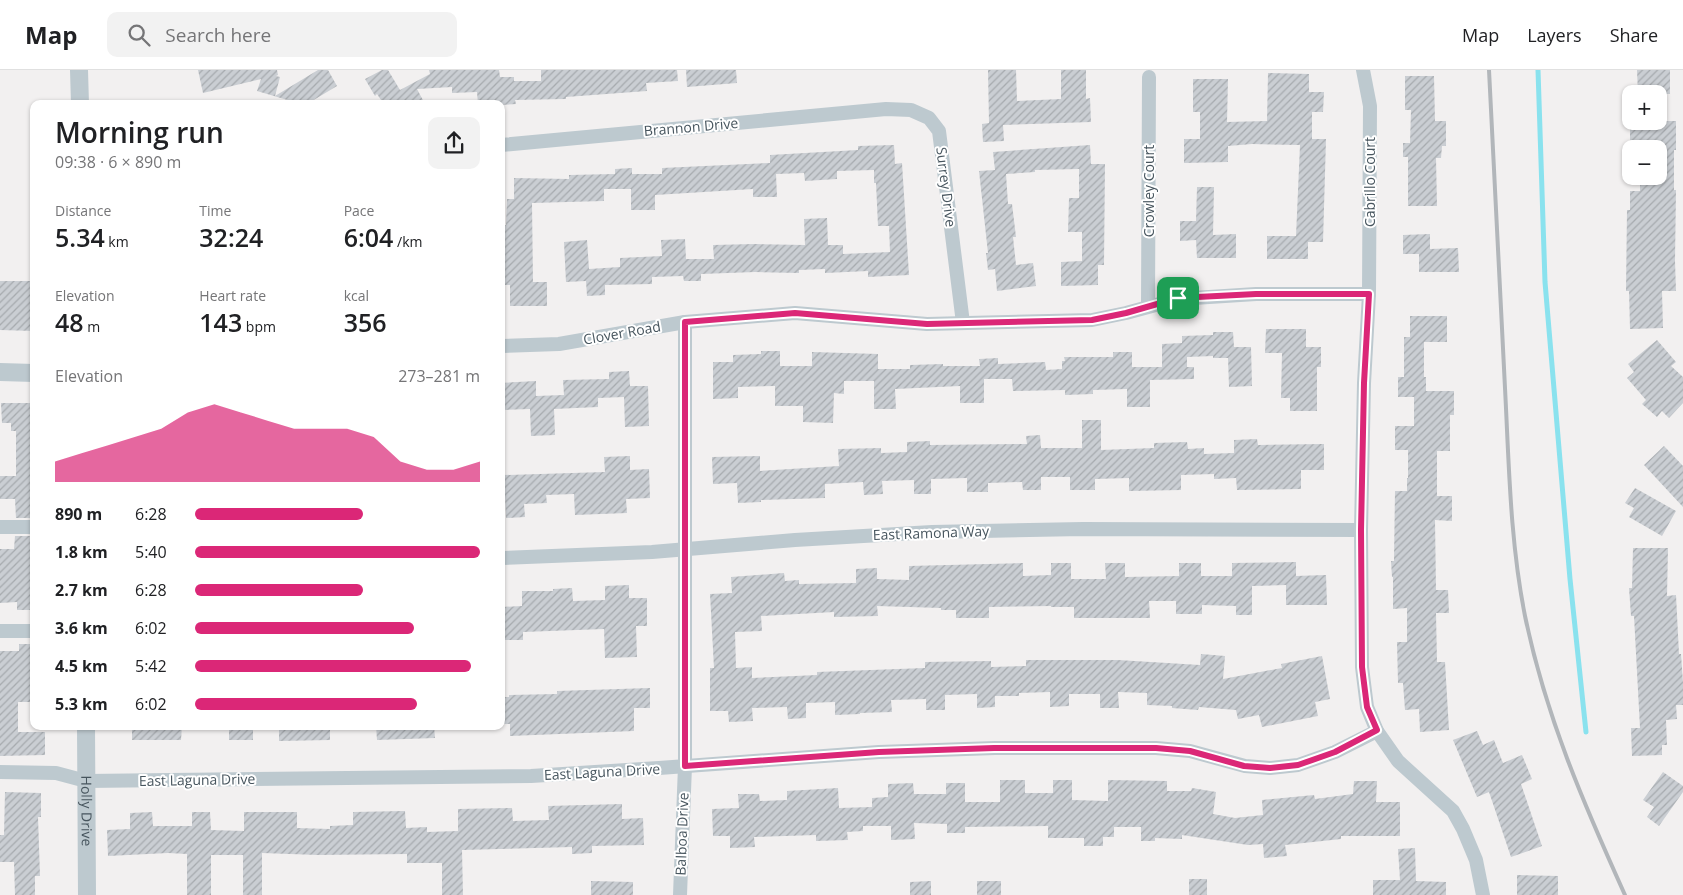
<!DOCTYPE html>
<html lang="en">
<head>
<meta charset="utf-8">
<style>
  body { margin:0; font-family:"Open Sans",sans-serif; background:#f2f2f2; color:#202124; height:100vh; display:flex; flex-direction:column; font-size:19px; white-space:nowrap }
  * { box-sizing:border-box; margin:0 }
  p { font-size:16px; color:#757577 }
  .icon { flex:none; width:28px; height:28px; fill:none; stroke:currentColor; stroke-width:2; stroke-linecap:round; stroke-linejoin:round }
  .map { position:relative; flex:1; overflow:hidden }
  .drawer { position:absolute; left:30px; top:30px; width:475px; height:630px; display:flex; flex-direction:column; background:#fff; border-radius:10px; box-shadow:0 1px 4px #0004 }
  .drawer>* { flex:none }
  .controls { position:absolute; left:1622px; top:15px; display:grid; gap:10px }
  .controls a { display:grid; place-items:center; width:45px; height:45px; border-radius:10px; background:#fff; box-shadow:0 1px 4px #0004; font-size:25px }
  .pin { position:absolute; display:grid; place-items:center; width:42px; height:42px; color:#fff; margin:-21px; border-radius:10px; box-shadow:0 2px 8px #0006 }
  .round { display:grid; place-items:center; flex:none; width:52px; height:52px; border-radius:10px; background:#f2f2f2 }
  .head { display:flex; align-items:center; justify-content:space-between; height:85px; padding:0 25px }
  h1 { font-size:28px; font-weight:600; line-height:38px }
  .figures { display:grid; grid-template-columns:repeat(3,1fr); gap:8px; height:85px; padding:5px 25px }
  .figures div { display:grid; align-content:center }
  .figures b { font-size:25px; font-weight:600 }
  .figures small { font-size:14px; font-weight:400 }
  .figures p { font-size:14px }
  .chart { height:140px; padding:10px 25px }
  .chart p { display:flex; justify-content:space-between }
  .chart svg { width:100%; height:90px; margin-top:5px; fill:#db2777; opacity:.7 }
  ul { padding:0 25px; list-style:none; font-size:16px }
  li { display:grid; grid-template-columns:80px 60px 1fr; align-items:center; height:38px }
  li i { height:12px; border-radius:6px; background:#db2777 }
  header { display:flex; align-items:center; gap:30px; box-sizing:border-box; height:70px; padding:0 25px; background:#fff; border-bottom:1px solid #e0e0e0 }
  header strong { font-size:24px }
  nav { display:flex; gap:28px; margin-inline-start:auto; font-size:18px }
  .search { width:350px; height:45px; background:#f2f2f2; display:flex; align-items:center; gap:12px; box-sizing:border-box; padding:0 18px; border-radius:10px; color:#757577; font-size:19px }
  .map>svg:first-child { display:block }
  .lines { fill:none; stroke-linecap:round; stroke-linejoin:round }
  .stream { stroke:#8ae2ee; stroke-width:5 }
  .building { fill:url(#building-hatch) }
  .minor { stroke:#bdc9cf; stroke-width:14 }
  .tertiary { stroke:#bdc9cf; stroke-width:18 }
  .rail { stroke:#b2b6ba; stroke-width:4 }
  .route-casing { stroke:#fff; stroke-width:10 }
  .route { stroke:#db2777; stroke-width:6 }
  .labels { text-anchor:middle; stroke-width:4; stroke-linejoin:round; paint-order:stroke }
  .street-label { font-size:14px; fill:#47555e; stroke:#fff }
</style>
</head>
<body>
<header>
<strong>Map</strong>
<div class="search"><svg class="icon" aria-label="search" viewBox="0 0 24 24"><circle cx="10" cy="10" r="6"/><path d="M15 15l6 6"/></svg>Search here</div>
<nav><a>Map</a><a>Layers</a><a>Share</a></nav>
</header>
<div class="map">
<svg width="1683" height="825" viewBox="0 0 1683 825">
  <defs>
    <pattern id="building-hatch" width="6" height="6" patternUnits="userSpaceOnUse" patternTransform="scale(1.25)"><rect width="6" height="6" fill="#caced3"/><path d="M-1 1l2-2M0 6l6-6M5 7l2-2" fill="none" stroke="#a6aaae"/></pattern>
  </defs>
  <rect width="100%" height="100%" fill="#f2f0f0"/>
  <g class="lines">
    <path class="stream" d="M 1538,0 L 1545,212 L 1570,509 L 1586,662"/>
  </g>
  <g class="building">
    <path d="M 198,0 L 277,0 L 278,5 L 276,6 L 280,7 L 275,26 L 318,0 L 328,0 L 337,16 L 307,34 L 301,34 L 257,21 L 261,9 L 203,23 Z"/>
    <path d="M 382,0 L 388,0 L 400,20 L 430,4 L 429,0 L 499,0 L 500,7 L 514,7 L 514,11 L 541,11 L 541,0 L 677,0 L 678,11 L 646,13 L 647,21 L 566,27 L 566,29 L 515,30 L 516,34 L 501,35 L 478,34 L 477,22 L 452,23 L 452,17 L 417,19 L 425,34 L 374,34 L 381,30 L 377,24 L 375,26 L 365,9 Z"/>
    <path d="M 686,0 L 736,0 L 737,13 L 687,17 Z"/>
    <path d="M 988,0 L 1016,0 L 1017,31 L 1061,29 L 1061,0 L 1086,0 L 1086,29 L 1090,28 L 1091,52 L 1003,55 L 1004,71 L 983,72 L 982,54 L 989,53 Z"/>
    <path d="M 1637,0 L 1670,0 L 1670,24 L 1638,24 Z"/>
    <path d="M 1268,3 L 1309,4 L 1309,22 L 1324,22 L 1323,42 L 1312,42 L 1312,69 L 1326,69 L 1323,172 L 1308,172 L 1308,189 L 1267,189 L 1267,166 L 1296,166 L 1300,75 L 1252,74 L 1228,76 L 1228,92 L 1184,93 L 1184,69 L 1200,69 L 1200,42 L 1193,42 L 1193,9 L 1228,9 L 1227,52 L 1267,51 Z"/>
    <path d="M 1405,6 L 1434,6 L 1435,51 L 1446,51 L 1446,76 L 1442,76 L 1441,88 L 1436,88 L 1437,136 L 1408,136 L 1408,87 L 1403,87 L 1403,73 L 1410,73 L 1411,40 L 1405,40 Z"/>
    <path d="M 1630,51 L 1676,51 L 1676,80 L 1674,80 L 1674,120 L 1676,120 L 1675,191 L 1676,221 L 1662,221 L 1663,258 L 1630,259 L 1629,221 L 1626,221 L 1627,140 L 1630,140 L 1630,121 L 1640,121 L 1640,106 L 1659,106 L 1659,79 L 1639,79 L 1639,70 L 1630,70 Z"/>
    <path d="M 894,75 L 895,94 L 902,93 L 909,205 L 868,207 L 868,201 L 825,203 L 825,199 L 799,200 L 799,203 L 755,202 L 701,204 L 701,211 L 684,211 L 683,206 L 652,207 L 652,214 L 605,215 L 605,225 L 587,226 L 586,211 L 566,212 L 564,172 L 587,170 L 589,199 L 620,197 L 620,188 L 662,186 L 661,170 L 685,169 L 686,189 L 714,189 L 713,175 L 755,174 L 805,175 L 804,149 L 827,148 L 828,175 L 843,175 L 843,184 L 890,182 L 889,156 L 878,156 L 876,113 L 874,113 L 874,100 L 837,101 L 837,109 L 805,111 L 804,103 L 776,104 L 777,127 L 753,127 L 753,119 L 655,125 L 655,140 L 631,140 L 631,119 L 604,119 L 604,131 L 532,133 L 533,212 L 547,212 L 547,236 L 510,236 L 510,215 L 502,215 L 503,155 L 506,155 L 507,129 L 514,129 L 514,108 L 569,109 L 569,105 L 615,104 L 615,99 L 632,98 L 632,104 L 662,104 L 662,98 L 770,93 L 770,85 L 858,80 L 858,76 Z"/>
    <path d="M 1090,75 L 1091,94 L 1105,94 L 1104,195 L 1098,195 L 1098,215 L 1061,216 L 1061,192 L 1082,191 L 1082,162 L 1068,162 L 1069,128 L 1079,128 L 1079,99 L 1035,100 L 1035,102 L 1006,104 L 1008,134 L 1012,134 L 1016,167 L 1013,167 L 1016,195 L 1033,193 L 1036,216 L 997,221 L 995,199 L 988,200 L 986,183 L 988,183 L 979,101 L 995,100 L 993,82 Z"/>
    <path d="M 1197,117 L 1214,117 L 1213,165 L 1236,164 L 1236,188 L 1197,188 L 1196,170 L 1180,171 L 1180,151 L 1196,151 Z"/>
    <path d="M 1430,164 L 1430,179 L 1458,178 L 1459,202 L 1419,202 L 1419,184 L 1403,184 L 1403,165 Z"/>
    <path d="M 0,211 L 34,211 L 33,261 L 0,260 Z"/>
    <path d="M 1410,246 L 1447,246 L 1447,272 L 1424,272 L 1424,307 L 1426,307 L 1426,321 L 1454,321 L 1454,345 L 1450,345 L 1450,381 L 1437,381 L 1437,426 L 1452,426 L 1452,451 L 1435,450 L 1436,520 L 1448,520 L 1449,543 L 1436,543 L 1437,592 L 1445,592 L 1449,660 L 1420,662 L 1419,639 L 1405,640 L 1403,613 L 1398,613 L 1397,572 L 1407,572 L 1407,538 L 1393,539 L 1393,507 L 1392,507 L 1391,491 L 1394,491 L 1395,421 L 1407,421 L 1407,408 L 1408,408 L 1408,380 L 1395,380 L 1395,356 L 1414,356 L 1414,327 L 1398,327 L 1398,307 L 1404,307 L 1404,267 L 1410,267 Z"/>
    <path d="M 1266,259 L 1306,259 L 1306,277 L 1321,277 L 1321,297 L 1317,297 L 1317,341 L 1290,341 L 1290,328 L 1281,328 L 1282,283 L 1265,283 Z"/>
    <path d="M 1213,262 L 1233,262 L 1234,277 L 1251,277 L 1252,316 L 1229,317 L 1228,288 L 1213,288 L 1213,286 L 1187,287 L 1187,297 L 1194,297 L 1194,309 L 1150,310 L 1150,337 L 1127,337 L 1127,319 L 1093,320 L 1093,324 L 1065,325 L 1065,320 L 1013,321 L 1012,309 L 984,309 L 984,333 L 960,333 L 960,316 L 895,319 L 896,339 L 874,339 L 874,311 L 844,311 L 844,324 L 834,323 L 833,353 L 803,352 L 803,336 L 775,336 L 775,316 L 738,317 L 738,328 L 713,329 L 713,292 L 733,292 L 733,285 L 761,284 L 761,281 L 780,281 L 780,296 L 812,296 L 812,282 L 878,284 L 878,299 L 910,299 L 910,295 L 943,294 L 943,296 L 980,296 L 979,289 L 998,288 L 998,294 L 1045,292 L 1046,300 L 1062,299 L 1062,291 L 1065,291 L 1064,287 L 1113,287 L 1113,282 L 1132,282 L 1132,297 L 1162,297 L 1162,274 L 1182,273 L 1182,266 L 1213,265 Z"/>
    <path d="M 1657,270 L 1676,292 L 1671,296 L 1683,307 L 1683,333 L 1669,348 L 1662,341 L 1657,347 L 1642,334 L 1646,330 L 1627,308 L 1634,302 L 1628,294 Z"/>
    <path d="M 629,301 L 630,316 L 648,316 L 649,356 L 625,357 L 624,327 L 598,328 L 598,337 L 554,339 L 555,365 L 531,366 L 530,339 L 501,340 L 501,313 L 536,311 L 536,326 L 564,325 L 563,310 L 609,309 L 609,302 Z"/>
    <path d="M 1,333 L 34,333 L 34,448 L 16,448 L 15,429 L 0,429 L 0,406 L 16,406 L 16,361 L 11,361 L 11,353 L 2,353 Z"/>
    <path d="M 1082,350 L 1101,350 L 1101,380 L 1154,378 L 1154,373 L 1187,372 L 1188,379 L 1204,378 L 1204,384 L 1234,383 L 1234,370 L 1257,369 L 1258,375 L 1324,374 L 1324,400 L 1301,400 L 1301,419 L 1237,420 L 1236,408 L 1214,409 L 1214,404 L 1181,405 L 1181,420 L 1129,421 L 1129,408 L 1095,409 L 1095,420 L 1070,420 L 1070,407 L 1041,407 L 1041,420 L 1023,420 L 1022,412 L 988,413 L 988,422 L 967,422 L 967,408 L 931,409 L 931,424 L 914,424 L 914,410 L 882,411 L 883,424 L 864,425 L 863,412 L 825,414 L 825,428 L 761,430 L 761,432 L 738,433 L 737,413 L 713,414 L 712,387 L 760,386 L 760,401 L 839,396 L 838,379 L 881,378 L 881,383 L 907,382 L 907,372 L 930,371 L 930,375 L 1027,374 L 1026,366 L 1040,365 L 1041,378 L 1082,378 Z"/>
    <path d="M 1664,376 L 1683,396 L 1683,437 L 1644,395 Z"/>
    <path d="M 630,386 L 630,400 L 649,399 L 650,428 L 626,429 L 627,443 L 575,445 L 574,424 L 546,425 L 547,433 L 524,434 L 525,447 L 506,448 L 504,405 L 605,402 L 604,387 Z"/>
    <path d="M 1635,418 L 1676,441 L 1662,466 L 1629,447 L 1634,438 L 1625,433 Z"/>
    <path d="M 15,466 L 34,466 L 34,540 L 17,540 L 17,532 L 0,533 L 0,479 L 14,479 Z"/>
    <path d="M 1633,478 L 1668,478 L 1667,526 L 1676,525 L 1679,584 L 1681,584 L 1683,613 L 1683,635 L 1676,635 L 1677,649 L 1666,650 L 1667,675 L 1662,675 L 1662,685 L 1632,686 L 1631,658 L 1640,658 L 1634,546 L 1631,546 L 1629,518 L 1632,518 Z"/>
    <path d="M 1296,492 L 1296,506 L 1326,505 L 1327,535 L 1286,535 L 1286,515 L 1252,516 L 1252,545 L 1236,545 L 1236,536 L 1202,535 L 1202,544 L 1176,544 L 1176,531 L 1149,531 L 1150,548 L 1074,548 L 1074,537 L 1051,537 L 1051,536 L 989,537 L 989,548 L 956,548 L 956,540 L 941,540 L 941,538 L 877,536 L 878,546 L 834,547 L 834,542 L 761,546 L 762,561 L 735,562 L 736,598 L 752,597 L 752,608 L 817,605 L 817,602 L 925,598 L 925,592 L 991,591 L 991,597 L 1026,596 L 1026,590 L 1118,590 L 1200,595 L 1201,584 L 1225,586 L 1223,609 L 1282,598 L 1281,594 L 1322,586 L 1330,629 L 1315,632 L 1318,646 L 1262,657 L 1259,645 L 1238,649 L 1236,640 L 1199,637 L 1198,640 L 1172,638 L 1172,636 L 1147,635 L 1147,623 L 1118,622 L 1119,638 L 1100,638 L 1100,624 L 1069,624 L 1069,636 L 1050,637 L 1050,622 L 1019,623 L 1019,626 L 995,626 L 995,637 L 977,638 L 977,624 L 945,625 L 945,640 L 926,640 L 926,629 L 891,630 L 892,642 L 860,643 L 860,644 L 835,645 L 835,632 L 806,633 L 806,648 L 788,649 L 787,637 L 752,638 L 753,651 L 729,652 L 728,641 L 710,641 L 710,598 L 714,598 L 710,524 L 732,523 L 731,507 L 784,503 L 785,511 L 799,510 L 799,514 L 856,513 L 856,499 L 877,498 L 877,509 L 909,510 L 909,496 L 1023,493 L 1023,506 L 1051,505 L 1051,493 L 1071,493 L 1071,509 L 1106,509 L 1105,493 L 1125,493 L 1125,507 L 1179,506 L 1179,493 L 1201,493 L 1201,506 L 1232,506 L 1232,493 Z"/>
    <path d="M 629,515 L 629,528 L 647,528 L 647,556 L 636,556 L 637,587 L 605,588 L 604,559 L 523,562 L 523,570 L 502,570 L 502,537 L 522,536 L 522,521 L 553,521 L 553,519 L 572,518 L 573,531 L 605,530 L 605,516 Z"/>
    <path d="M 19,574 L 34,574 L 34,632 L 18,632 L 18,662 L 45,662 L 45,685 L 0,686 L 0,581 L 19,581 Z"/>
    <path d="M 650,618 L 650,638 L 634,638 L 634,661 L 510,666 L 510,654 L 501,654 L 501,627 L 509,627 L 509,625 L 557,624 L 557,621 Z"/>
    <path d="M 132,656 L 182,656 L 181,670 L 132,670 Z"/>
    <rect x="229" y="656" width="24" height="14"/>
    <path d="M 279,656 L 330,656 L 330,670 L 279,671 Z"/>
    <path d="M 376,656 L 434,656 L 435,668 L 377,670 Z"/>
    <path d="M 1477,661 L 1483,675 L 1494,670 L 1503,693 L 1522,685 L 1532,709 L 1521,714 L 1542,776 L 1511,787 L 1489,722 L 1477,727 L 1453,670 Z"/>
    <path d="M 1663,702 L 1683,716 L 1683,722 L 1659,756 L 1647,747 L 1654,737 L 1643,730 Z"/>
    <path d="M 1000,710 L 1025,710 L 1025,723 L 1053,723 L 1053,710 L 1072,710 L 1072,730 L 1108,731 L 1108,710 L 1167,711 L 1167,721 L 1191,721 L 1192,718 L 1216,722 L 1213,744 L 1235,748 L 1263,745 L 1262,730 L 1314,725 L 1315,729 L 1353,724 L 1354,711 L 1377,711 L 1376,732 L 1400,732 L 1400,766 L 1341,766 L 1341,769 L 1285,775 L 1287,786 L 1264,788 L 1263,774 L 1248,775 L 1182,765 L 1182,769 L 1155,768 L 1155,771 L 1141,771 L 1141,757 L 1114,757 L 1114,767 L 1103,767 L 1103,776 L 1084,776 L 1084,768 L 1048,768 L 1048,756 L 965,757 L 965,763 L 947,763 L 947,754 L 914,753 L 915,769 L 891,770 L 891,756 L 863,756 L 863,761 L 847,762 L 848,770 L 816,771 L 816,765 L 754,767 L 755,777 L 730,778 L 730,766 L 713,766 L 712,739 L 739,738 L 738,724 L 759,724 L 760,731 L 787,730 L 787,721 L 838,718 L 839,738 L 872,737 L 872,728 L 888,727 L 888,714 L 913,713 L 914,724 L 946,724 L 946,713 L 965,713 L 965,732 L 1000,732 Z"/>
    <path d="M 5,722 L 41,723 L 41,747 L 38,747 L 40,806 L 35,806 L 35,825 L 15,825 L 14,792 L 0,792 L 0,765 L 4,765 Z"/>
    <path d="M 622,734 L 622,749 L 643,748 L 644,775 L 592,776 L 592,783 L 572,784 L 572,777 L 462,780 L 463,825 L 442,825 L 442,793 L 407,793 L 407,784 L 318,785 L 262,783 L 262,825 L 243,825 L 243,785 L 211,785 L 211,825 L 187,825 L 187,784 L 168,783 L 108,786 L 107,760 L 130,759 L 130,743 L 152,742 L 153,756 L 192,756 L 192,742 L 210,742 L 211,760 L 244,761 L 244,742 L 297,742 L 297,758 L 330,759 L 330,756 L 353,755 L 353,742 L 405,741 L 406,758 L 427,757 L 427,762 L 458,761 L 458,739 L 512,738 L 513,751 L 549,750 L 548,736 Z"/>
    <path d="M 1415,778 L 1416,811 L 1446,812 L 1446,825 L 1373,825 L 1373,810 L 1400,810 L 1398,779 Z"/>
    <path d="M 1517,805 L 1558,806 L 1558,825 L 1517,825 Z"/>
    <rect x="1189" y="809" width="18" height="16"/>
    <path d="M 591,811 L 633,812 L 633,825 L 591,825 Z"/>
    <path d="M 931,811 L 931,825 L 910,825 L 910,812 Z"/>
    <rect x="977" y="811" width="24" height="14"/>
  </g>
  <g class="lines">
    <g class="minor">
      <path d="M 1363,0 L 1370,36 L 1369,224 L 1364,313 L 1361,460 L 1362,597 L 1367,637 L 1377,661 L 1398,691 L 1453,741 L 1463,759 L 1476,790 L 1483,825"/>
      <path d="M 501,75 L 886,39 L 911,40 L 929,48 L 939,61 L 963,253"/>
      <path d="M 1148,236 L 1149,7"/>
      <path d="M 501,276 L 559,274 L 685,252 L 795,243 L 927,254 L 1092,250 L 1126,243 L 1178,229 L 1256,224 L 1369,224"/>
      <path d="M 0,457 L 34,457"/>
      <path d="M 501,488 L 652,482 L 795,470 L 932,462 L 1083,459 L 1361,460"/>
      <path d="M 0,561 L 34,561"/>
      <path d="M 0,702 L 56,703 L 86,711 L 531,706 L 659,698 L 879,682 L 995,678 L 1156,678 L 1190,681 L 1245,696 L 1270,698 L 1298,695 L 1335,682 L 1377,661"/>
      <path d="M 680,825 L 685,696 L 685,252"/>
    </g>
    <g class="tertiary">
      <path d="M 79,0 L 80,34"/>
      <path d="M 0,302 L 34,303"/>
      <path id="s1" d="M 86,656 L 87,825"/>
    </g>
    <path class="rail" d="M 1489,0 C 1494,106 1500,212 1505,318 C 1509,394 1510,471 1525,546 C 1546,647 1583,732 1625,825"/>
  </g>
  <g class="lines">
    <g class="route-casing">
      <path id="route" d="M 1256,224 L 1369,224 L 1364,313 L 1361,460 L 1362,597 L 1367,637 L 1377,660 L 1335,682 L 1298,695 L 1270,698 L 1244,696 L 1190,681 L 1156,678 L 994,678 L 879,682 L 685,696 L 685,252 L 795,243 L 927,254 L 1092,250 L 1126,243 L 1178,228 Z"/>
    </g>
    <use href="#route" class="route"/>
  </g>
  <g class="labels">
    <g class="street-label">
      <text transform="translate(691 57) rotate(-5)" y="5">Brannon Drive</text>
      <text transform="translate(1370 112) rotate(-90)" y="5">Cabrillo Court</text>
      <text transform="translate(946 117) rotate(83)" y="5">Surrey Drive</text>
      <text transform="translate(1149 121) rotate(-90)" y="5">Crowley Court</text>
      <text transform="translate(622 263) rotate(-10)" y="5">Clover Road</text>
      <text transform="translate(931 463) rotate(-2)" y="5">East Ramona Way</text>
      <text transform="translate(602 702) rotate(-3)" y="5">East Laguna Drive</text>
      <text transform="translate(197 710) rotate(-1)" y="5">East Laguna Drive</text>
      <text dy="5" stroke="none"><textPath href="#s1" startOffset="85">Holly Drive</textPath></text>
      <text transform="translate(682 764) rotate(-88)" y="5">Balboa Drive</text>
    </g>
  </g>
</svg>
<div class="controls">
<a>+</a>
<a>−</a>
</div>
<div class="pin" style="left:1178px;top:228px;background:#1e9e55"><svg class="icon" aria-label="arrive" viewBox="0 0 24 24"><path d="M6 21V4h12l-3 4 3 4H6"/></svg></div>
<section class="drawer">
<div class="head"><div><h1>Morning run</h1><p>09:38 · 6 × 890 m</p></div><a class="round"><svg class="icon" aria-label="share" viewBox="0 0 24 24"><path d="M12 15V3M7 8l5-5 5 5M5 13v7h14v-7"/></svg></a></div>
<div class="figures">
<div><p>Distance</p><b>5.34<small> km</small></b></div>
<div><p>Time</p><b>32:24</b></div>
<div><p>Pace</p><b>6:04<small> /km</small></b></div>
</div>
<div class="figures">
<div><p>Elevation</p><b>48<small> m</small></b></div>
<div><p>Heart rate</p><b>143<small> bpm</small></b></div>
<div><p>kcal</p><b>356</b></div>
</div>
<div class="chart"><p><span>Elevation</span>273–281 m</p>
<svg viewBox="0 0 160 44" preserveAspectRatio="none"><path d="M0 44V34L10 30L20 26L30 22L40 18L50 10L60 6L70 10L80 14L90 18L100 18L110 18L120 22L130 34L140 38L150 38L160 34V44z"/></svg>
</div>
<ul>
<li><b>890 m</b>6:28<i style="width:59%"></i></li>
<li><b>1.8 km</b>5:40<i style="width:100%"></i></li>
<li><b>2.7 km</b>6:28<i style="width:59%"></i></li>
<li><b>3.6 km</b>6:02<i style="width:77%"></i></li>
<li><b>4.5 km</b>5:42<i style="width:97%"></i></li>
<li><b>5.3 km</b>6:02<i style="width:78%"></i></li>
</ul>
</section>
</div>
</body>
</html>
